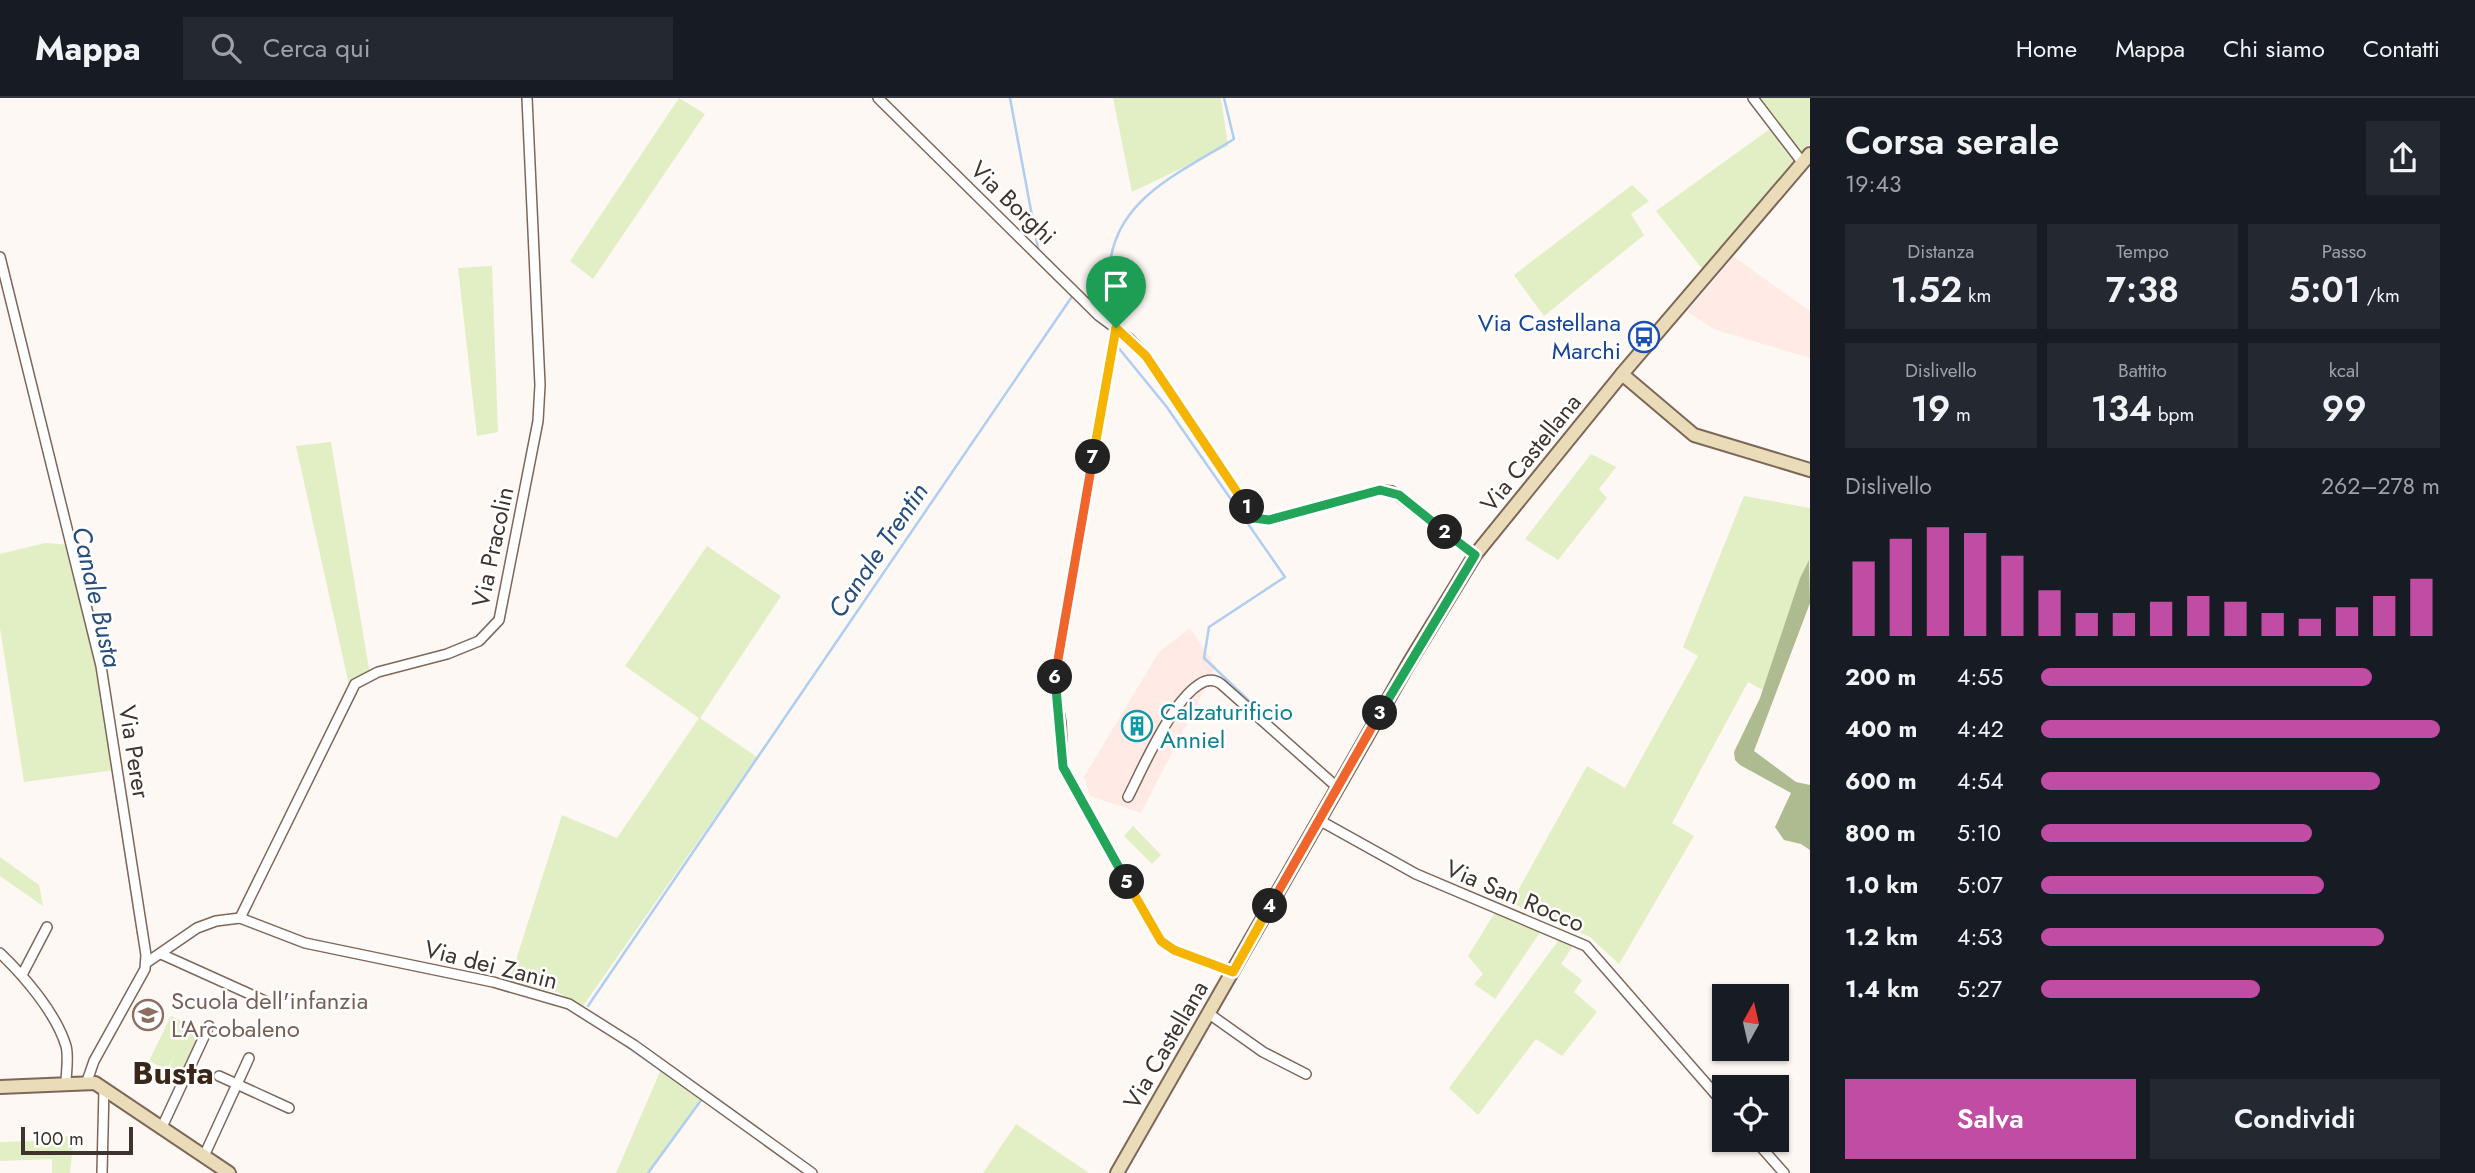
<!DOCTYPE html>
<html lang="it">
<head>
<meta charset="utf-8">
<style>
  body { margin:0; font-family:Jost,sans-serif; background:#242831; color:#f1f3f6; height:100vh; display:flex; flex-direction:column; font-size:26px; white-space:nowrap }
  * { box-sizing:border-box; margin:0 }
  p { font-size:23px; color:#9ea1a6 }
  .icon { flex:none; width:38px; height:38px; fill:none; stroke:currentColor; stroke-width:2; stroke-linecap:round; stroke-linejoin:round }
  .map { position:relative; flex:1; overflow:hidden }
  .drawer { display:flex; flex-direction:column; background:#171b24; width:665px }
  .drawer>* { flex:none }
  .needle { width:46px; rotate:8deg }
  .tools { position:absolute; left:1712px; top:886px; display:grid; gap:14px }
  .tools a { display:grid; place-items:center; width:77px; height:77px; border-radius:0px; background:#171b24; box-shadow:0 2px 5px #0004; font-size:35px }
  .scale { position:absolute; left:21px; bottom:18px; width:112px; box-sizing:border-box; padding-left:7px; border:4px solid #3e342d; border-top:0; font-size:19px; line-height:24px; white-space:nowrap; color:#3e342d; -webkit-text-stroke:5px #fff; paint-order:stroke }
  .pin { position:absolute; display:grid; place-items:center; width:60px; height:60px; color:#fff; margin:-72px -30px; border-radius:50% 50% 50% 0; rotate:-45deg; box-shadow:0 0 7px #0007 }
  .pin .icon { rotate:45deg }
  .km { position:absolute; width:35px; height:35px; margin:-18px; border-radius:50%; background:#222; color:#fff; font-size:19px; line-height:35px; text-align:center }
  .round { display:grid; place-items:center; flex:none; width:74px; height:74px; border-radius:0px; background:#242831 }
  .headline { display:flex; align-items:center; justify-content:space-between; height:119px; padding:0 35px }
  h1 { font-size:38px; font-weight:600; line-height:52px }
  .figures { display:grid; grid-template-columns:repeat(3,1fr); gap:10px; height:119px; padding:7px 35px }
  .figures div { display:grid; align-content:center; border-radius:0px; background:#242831; text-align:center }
  .figures b { font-size:35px; font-weight:600 }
  .figures small { font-size:19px; font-weight:400 }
  .figures p { font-size:19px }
  .chart { height:196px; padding:14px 35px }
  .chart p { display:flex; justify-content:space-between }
  .chart svg { width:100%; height:126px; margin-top:7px; stroke:#c14ca3; stroke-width:6 }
  .button { display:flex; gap:14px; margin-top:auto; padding:14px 35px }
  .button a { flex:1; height:80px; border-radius:0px; background:#c14ca3; color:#fff; font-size:28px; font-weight:600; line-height:80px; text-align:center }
  .button a+a { background:#242831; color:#f1f3f6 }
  ul { padding:0 35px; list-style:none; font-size:23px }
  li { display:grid; grid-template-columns:112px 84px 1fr; align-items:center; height:52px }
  li i { height:18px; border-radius:9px; background:#c14ca3 }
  header { display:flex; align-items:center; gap:42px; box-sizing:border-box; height:98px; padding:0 35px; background:#171b24; border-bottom:2px solid #363941 }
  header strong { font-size:33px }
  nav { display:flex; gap:38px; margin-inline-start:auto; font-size:24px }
  .search { width:490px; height:63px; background:#242831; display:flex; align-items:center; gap:18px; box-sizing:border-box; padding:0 24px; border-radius:0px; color:#9ea1a6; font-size:26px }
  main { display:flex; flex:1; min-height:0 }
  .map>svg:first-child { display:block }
  .industrial { fill:#ffeae5 }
  .green { fill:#e2efc4 }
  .forest { fill:#aeba90 }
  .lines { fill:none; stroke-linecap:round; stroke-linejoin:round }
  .stream { stroke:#b0cdf2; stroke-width:2.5 }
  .street-casing { stroke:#7e6759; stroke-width:12 }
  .secondary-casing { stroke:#7e6759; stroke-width:16 }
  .street { stroke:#fff; stroke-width:9 }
  .secondary { stroke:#eadcb8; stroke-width:12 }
  .split-1-casing { stroke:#fff; stroke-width:14 }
  .split-2-casing { stroke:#fff; stroke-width:14 }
  .split-3-casing { stroke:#fff; stroke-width:14 }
  .split-4-casing { stroke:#fff; stroke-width:14 }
  .split-5-casing { stroke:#fff; stroke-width:14 }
  .split-6-casing { stroke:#fff; stroke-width:14 }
  .split-7-casing { stroke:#fff; stroke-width:14 }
  .split-8-casing { stroke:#fff; stroke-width:14 }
  .split-1 { stroke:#f5b400; stroke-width:9 }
  .split-2 { stroke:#22a559; stroke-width:9 }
  .split-3 { stroke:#22a559; stroke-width:9 }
  .split-4 { stroke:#f0652b; stroke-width:9 }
  .split-5 { stroke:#f5b400; stroke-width:9 }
  .split-6 { stroke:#22a559; stroke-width:9 }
  .split-7 { stroke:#f0652b; stroke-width:9 }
  .split-8 { stroke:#f5b400; stroke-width:9 }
  .labels { text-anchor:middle; stroke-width:5; stroke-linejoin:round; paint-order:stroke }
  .street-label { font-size:24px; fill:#3e342d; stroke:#fff }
  .transit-label { font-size:24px; fill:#164399; stroke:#fff; text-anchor:end }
  .culture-label { font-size:24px; fill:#0d838f; stroke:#fff; text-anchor:start }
  .education-label { font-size:24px; fill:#785e54; stroke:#fff; text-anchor:start }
  .water-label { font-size:26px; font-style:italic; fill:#274d7c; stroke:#fff }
  .district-label { font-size:32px; font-weight:bold; fill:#3a271a; stroke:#fff }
</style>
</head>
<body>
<header>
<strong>Mappa</strong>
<div class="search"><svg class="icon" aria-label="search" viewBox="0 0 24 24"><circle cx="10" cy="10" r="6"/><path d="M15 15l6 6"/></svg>Cerca qui</div>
<nav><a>Home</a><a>Mappa</a><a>Chi siamo</a><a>Contatti</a></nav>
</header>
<main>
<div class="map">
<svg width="1810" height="1075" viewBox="0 0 1810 1075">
  <rect width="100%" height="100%" fill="#fdf8f4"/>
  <g class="industrial">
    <path d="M 1734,159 L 1810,213 L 1810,260 L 1716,232 L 1687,214 Z"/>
    <path d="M 1190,530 L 1216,569 L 1141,715 L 1090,698 L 1084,679 L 1159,554 Z"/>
  </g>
  <g class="green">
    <path d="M 679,0 L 705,16 L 593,181 L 570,163 Z"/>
    <path d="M 1113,0 L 1221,0 L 1228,48 L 1132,94 Z"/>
    <path d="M 1755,0 L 1810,0 L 1810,45 L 1703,172 L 1656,113 L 1774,28 Z"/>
    <path d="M 1632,87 L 1649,103 L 1631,116 L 1644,137 L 1544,218 L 1514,177 Z"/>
    <path d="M 492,168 L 498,334 L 477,338 L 458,170 Z"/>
    <path d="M 331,344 L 370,577 L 351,596 L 296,348 Z"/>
    <path d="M 1591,356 L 1616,369 L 1599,391 L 1607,400 L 1558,462 L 1525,441 Z"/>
    <path d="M 1744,398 L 1810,410 L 1810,463 L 1800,480 L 1763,592 L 1748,584 L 1672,725 L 1694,738 L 1619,866 L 1590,839 L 1511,805 L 1587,668 L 1625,690 L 1698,558 L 1683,549 Z"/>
    <path d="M 45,445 L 72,447 L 90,523 L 116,672 L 24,684 L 0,530 L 0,456 Z"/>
    <path d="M 707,448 L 781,498 L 700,620 L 757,659 L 581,911 L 560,895 L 509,884 L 562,717 L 617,740 L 699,620 L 625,568 Z"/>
    <path d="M 1133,728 L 1161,757 L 1152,766 L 1124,738 Z"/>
    <path d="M 0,759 L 39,787 L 43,808 L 0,778 Z"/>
    <path d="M 1497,811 L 1543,830 L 1495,901 L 1474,886 L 1483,876 L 1468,858 Z"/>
    <path d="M 1561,839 L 1575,845 L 1561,866 L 1582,882 L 1574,894 L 1597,914 L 1562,958 L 1536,941 L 1478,1017 L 1449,990 Z"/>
    <path d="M 171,918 L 202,932 L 180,979 L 168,973 L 175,956 L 167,972 L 149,963 Z"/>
    <path d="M 663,967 L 703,997 L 649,1075 L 616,1075 Z"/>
    <path d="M 1016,1026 L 1089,1075 L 983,1075 Z"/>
    <path d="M 74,1037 L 70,1075 L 52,1075 L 52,1061 L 0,1063 L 0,1044 L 36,1043 Z"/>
  </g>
  <path class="forest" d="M 1809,462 L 1810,505 L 1754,653 L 1796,684 L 1810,687 L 1810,752 L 1801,746 L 1784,742 L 1775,729 L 1791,695 L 1740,667 L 1735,662 L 1734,654 L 1760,600 L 1800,480 Z"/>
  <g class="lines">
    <g class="stream">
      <path d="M 1010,0 L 1038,150 L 1035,154"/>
      <path d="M 1118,229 C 1119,213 1109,197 1109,182 C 1108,103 1177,77 1234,41 L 1224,0"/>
      <path d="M 1117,248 L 1166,308 L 1285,479 L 1209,529 L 1204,560 L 1289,641"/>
      <path d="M 96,565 L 138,836"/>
      <path d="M 588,908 L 1073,197"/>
      <path d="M 619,943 L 702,1001 L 648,1075"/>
    </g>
    <g class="street-casing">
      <g id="street">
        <path d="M 878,0 L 1099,218 L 1130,241 L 1146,258 L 1254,420 L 1269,422 L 1380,392 L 1392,393 L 1475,457"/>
        <path d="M 1753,0 L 1802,64"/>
        <path d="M 0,159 L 101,568 L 146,857 L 145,871 L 94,963 L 87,983"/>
        <path d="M 1116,230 L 1062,535 L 1055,591 L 1061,625 L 1063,669 L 1161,843 L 1174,852 L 1232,874"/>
        <path d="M 1128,699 C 1141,675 1188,561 1221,586 L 1338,690"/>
        <path d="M 1319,722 L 1416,776 L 1586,848 L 1724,1006"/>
        <path d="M 240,820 L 305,845 L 493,884 L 569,906 L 634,947 L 812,1075"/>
        <path d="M 0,855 C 24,878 56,915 66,948 C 69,959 66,974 66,986"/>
        <path d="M 161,856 L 265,903"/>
        <path d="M 146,865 L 197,830 L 216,823 L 240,820 L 355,586 L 378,574 L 447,556 L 479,543 L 499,522 L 538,323 L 540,287 L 527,0"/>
        <path d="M 23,875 L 47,829"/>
        <path d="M 1208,915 L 1263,954 L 1306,976"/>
        <path d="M 219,978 L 289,1010"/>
        <path d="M 162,1029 L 209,928"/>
        <path d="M 1754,1041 L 1784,1075"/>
        <path d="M 204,1058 L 249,960"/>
        <path d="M 102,1075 L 104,990"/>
      </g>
    </g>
    <g class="secondary-casing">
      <g id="secondary">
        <path d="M 1622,276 L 1694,337 L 1810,372"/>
        <path d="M 0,989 L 95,985 L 229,1075"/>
        <path d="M 1117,1075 L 1409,565 L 1475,457 L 1622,276 L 1810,56"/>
      </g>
    </g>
    <use href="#street" class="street"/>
    <use href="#secondary" class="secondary"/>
  </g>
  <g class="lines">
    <g class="split-1-casing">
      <path id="split-1" d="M 1116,230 L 1146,258 L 1247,409"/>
    </g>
    <g class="split-2-casing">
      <path id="split-2" d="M 1247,409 L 1254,420 L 1269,422 L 1380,392 L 1399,397 L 1445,434"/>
    </g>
    <g class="split-3-casing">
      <path id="split-3" d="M 1380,615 L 1475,457 L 1445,434"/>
    </g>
    <g class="split-4-casing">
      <path id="split-4" d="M 1270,808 L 1380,615"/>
    </g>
    <g class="split-5-casing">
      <path id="split-5" d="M 1127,784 L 1161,843 L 1174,852 L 1233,874 L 1270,808"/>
    </g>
    <g class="split-6-casing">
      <path id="split-6" d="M 1055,579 L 1063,669 L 1127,784"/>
    </g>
    <g class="split-7-casing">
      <path id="split-7" d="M 1055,579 L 1093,359"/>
    </g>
    <g class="split-8-casing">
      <path id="split-8" d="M 1093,359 L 1116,230"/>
    </g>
    <use href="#split-1" class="split-1"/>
    <use href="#split-2" class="split-2"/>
    <use href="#split-3" class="split-3"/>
    <use href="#split-4" class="split-4"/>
    <use href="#split-5" class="split-5"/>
    <use href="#split-6" class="split-6"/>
    <use href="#split-7" class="split-7"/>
    <use href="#split-8" class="split-8"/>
  </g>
  <defs>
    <g id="bus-ring" transform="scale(1.575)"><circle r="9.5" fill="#fff" stroke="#1a4fb4" stroke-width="1.5"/><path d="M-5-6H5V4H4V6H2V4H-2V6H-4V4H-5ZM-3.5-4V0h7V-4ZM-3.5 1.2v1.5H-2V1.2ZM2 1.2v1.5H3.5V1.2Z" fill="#1a4fb4"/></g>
    <g id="building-ring" transform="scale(1.575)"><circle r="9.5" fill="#fff" stroke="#0f9aa8" stroke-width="1.5"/><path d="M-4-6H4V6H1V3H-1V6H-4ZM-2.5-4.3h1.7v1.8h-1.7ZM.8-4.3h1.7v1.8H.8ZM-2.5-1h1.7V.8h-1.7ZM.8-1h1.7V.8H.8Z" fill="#0f9aa8"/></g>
    <g id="school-ring" transform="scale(1.575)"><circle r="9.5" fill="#fff" stroke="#8d6e63" stroke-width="1.5"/><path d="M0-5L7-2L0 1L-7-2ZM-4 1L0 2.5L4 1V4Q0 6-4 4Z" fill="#8d6e63"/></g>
  </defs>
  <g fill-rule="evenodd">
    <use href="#bus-ring" x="1644" y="239"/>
    <use href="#building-ring" x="1137" y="628"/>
    <use href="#school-ring" x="148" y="917"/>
  </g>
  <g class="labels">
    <g class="street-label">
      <text transform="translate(1013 105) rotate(44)" y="8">Via Borghi</text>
      <text transform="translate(1531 355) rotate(-51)" y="8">Via Castellana</text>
      <text transform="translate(493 449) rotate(-78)" y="8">Via Pracolin</text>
      <text transform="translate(134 654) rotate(81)" y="8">Via Perer</text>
      <text transform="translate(1515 798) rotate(23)" y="8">Via San Rocco</text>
      <text transform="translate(491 867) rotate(14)" y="8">Via dei Zanin</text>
      <text transform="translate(1166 947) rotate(-60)" y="8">Via Castellana</text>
    </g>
    <g class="transit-label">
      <text x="1621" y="233">Via Castellana<tspan x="1621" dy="28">Marchi</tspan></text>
    </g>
    <g class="culture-label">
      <text x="1160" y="622">Calzaturificio<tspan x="1160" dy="28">Anniel</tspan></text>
    </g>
    <g class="education-label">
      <text x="171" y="911">Scuola dell'infanzia<tspan x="171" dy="28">L'Arcobaleno</tspan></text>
    </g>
    <g class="water-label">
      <text transform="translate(878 452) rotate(-56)" y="9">Canale Trentin</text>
      <text transform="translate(97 499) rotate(77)" y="9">Canale Busta</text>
    </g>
    <g class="district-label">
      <text x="173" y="986">Busta</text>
    </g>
  </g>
</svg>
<div class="tools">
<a><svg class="needle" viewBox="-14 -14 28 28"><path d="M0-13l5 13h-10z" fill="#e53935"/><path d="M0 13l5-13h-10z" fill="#9ea1a6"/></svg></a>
<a><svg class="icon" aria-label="locate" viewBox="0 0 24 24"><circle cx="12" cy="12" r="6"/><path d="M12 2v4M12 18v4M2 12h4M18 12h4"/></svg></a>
</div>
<div class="scale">100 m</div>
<div class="pin" style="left:1116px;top:230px;background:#1e9e55"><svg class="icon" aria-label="arrive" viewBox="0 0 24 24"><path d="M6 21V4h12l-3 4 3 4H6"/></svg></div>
<b class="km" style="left:1247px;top:409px">1</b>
<b class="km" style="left:1445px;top:434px">2</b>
<b class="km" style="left:1380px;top:615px">3</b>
<b class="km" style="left:1270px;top:808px">4</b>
<b class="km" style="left:1127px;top:784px">5</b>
<b class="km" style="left:1055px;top:579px">6</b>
<b class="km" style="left:1093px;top:359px">7</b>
</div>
<section class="drawer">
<div class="headline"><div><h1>Corsa serale</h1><p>19:43</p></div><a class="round"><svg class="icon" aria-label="share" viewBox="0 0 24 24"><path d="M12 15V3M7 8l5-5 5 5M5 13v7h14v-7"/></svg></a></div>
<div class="figures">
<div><p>Distanza</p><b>1.52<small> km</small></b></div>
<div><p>Tempo</p><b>7:38</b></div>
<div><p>Passo</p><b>5:01<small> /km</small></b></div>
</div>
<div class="figures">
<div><p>Dislivello</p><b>19<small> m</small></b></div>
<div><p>Battito</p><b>134<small> bpm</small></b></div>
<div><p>kcal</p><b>99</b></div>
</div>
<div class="chart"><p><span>Dislivello</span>262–278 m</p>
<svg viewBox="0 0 160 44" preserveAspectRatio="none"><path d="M5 44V18M15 44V10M25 44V6M35 44V8M45 44V16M55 44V28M65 44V36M75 44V36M85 44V32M95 44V30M105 44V32M115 44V36M125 44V38M135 44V34M145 44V30M155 44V24"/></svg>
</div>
<ul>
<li><b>200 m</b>4:55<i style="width:83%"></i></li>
<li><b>400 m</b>4:42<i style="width:100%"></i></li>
<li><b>600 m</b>4:54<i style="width:85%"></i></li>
<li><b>800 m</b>5:10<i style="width:68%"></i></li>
<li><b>1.0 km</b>5:07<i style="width:71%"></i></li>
<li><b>1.2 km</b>4:53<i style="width:86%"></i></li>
<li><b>1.4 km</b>5:27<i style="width:55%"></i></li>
</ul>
<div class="button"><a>Salva</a><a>Condividi</a></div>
</section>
</main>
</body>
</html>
